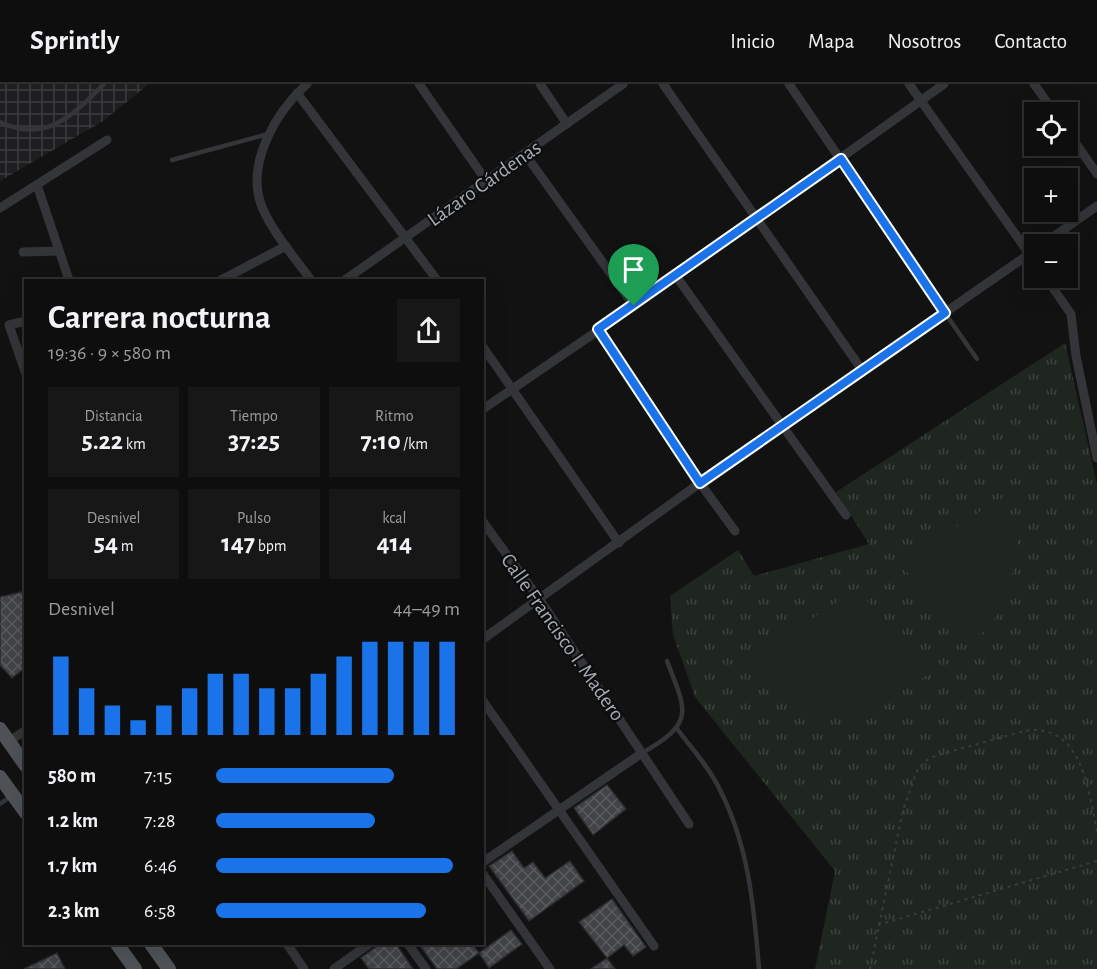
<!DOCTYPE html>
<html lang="es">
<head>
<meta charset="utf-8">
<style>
  body { margin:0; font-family:"Alegreya Sans",sans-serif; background:#171717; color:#f1f3f6; height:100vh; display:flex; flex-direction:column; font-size:22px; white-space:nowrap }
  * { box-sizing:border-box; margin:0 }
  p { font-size:20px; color:#9b9c9e }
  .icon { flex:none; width:33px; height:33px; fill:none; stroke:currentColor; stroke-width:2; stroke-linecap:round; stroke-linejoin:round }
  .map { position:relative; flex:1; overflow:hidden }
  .side { position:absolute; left:24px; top:195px; width:460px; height:666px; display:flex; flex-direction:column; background:#0e0e0e; border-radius:0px; box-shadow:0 6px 24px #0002,0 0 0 2px #2e2e2e }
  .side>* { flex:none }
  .controls { position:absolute; left:1024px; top:18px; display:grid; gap:12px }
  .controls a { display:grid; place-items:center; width:54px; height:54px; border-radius:0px; background:#0e0e0e; box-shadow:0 6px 24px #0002,0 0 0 2px #2e2e2e; font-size:30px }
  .pin { position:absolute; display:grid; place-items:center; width:51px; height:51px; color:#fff; margin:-62px -26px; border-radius:50% 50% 50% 0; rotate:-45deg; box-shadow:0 0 6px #0007 }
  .pin .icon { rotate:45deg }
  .round { display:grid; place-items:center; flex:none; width:63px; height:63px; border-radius:0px; background:#171717 }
  .overview { display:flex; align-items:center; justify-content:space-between; height:102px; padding:0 24px }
  h1 { font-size:33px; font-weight:700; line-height:45px }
  .figures { display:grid; grid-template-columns:repeat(3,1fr); gap:9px; height:102px; padding:6px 24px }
  .figures div { display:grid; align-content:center; border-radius:0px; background:#171717; text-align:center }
  .figures b { font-size:26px; font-weight:700 }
  .figures small { font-size:16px; font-weight:400 }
  .figures p { font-size:16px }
  .chart { height:168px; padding:12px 24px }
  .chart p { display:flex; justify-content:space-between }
  .chart svg { width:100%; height:108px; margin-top:6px; stroke:#1a73e8; stroke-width:6 }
  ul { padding:0 24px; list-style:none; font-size:20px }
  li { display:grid; grid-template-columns:96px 72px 1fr; align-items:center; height:45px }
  li i { height:15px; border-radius:8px; background:#1a73e8 }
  header { display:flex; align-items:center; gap:36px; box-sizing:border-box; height:84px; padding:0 30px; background:#0e0e0e; border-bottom:2px solid #2e2e2e }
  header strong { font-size:28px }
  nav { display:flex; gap:33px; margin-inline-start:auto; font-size:21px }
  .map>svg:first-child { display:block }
  .industrial { fill:url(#industrial-grid) }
  .grass { fill:url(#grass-tufts) }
  .pitch { fill:#1f261f }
  .building { fill:url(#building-cross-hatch); stroke:#2c2d2f; stroke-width:1.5 }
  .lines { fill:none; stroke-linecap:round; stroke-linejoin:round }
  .path { stroke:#393c3f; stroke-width:2; stroke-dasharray:3 4.5; stroke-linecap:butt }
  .lane { stroke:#333538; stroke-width:4.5 }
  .street { stroke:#333538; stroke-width:9 }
  .primary { stroke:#4f5357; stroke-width:14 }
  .route-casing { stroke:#fff; stroke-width:12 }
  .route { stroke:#1a73e8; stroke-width:8 }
  .labels { text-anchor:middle; stroke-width:4.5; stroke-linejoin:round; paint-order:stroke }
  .street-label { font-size:21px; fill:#a5acb3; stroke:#0d0d0e }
</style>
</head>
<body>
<header>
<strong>Sprintly</strong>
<nav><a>Inicio</a><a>Mapa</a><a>Nosotros</a><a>Contacto</a></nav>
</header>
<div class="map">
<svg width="1097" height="885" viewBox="0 0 1097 885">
  <defs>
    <pattern id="industrial-grid" width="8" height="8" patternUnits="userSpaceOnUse" patternTransform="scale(1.5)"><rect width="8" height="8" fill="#1e1e20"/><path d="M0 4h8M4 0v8" fill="none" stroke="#3c3c3e"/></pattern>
    <pattern id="grass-tufts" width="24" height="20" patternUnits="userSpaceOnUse" patternTransform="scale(1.5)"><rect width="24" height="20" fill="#1f261f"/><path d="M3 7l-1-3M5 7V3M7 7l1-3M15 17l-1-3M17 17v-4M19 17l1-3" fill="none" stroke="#3d433d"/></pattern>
    <pattern id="building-cross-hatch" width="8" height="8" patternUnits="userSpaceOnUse" patternTransform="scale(1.5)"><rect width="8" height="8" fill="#414346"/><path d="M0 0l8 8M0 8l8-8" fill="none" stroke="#595b5e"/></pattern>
  </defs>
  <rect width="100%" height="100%" fill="#121213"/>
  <path class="industrial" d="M 0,0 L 149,0 L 103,37 L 0,97 Z"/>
  <path class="grass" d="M 1065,259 L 1097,400 L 1097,885 L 815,885 L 835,787 L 695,613 L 673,551 L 670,512 L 738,466 L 754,492 L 869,460 L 836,408 Z"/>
  <g class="pitch">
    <path d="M 1001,414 L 1014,437 L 1018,466 L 1004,522 L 985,547 L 963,561 L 900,479 Z"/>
    <path d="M 857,505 L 929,590 L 863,628 L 833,632 L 799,621 L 765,604 L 742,580 Z"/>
  </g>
  <g class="building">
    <path d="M 26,507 L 26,583 L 12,594 L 0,581 L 0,513 Z"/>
    <path d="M 607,701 L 626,725 L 593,751 L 574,724 Z"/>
    <path d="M 512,767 L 524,784 L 533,778 L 545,794 L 570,777 L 584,797 L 529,837 L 489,782 Z"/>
    <path d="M 612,815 L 646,863 L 633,872 L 624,861 L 607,874 L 579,838 Z"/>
    <path d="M 511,846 L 522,860 L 489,884 L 479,869 Z"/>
    <path d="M 380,860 L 396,860 L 413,885 L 369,885 L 361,874 Z"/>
    <path d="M 419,860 L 472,860 L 479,869 L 456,885 L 437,885 Z"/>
    <path d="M 57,869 L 65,885 L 24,885 Z"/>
    <path d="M 607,874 L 615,885 L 591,885 Z"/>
  </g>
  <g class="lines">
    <g class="path">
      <path d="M 878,841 L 1097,777"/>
      <path d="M 870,885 L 903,726 L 917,687 L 924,678 L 935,672 L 1024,647 C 1082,637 1089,708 1097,748"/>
    </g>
    <g class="lane">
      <path d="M 0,38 C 46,60 73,31 104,0"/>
      <path d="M 172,76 L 268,50"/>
      <path d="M 945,229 L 977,275"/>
      <path d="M 678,646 C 692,665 710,684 720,706 C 749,763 754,823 759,885"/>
      <path d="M 642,669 C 695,639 687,628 667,577"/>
      <path d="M 0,720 L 13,711"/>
    </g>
    <g class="street">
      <path d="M 307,0 C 276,28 245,80 262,123 C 273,149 295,174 311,196"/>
      <path d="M 419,0 L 487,98"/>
      <path d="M 540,0 L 567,40"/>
      <path d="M 663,0 L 862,286"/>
      <path d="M 789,0 L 945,229"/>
      <path d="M 909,0 L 1035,178"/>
      <path d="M 1034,0 L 1054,28"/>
      <path d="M 297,9 L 437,196"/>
      <path d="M 1068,48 L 1097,90"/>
      <path d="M 525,70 L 634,222"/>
      <path d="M 37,101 L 69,196"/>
      <path d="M 0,124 L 107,56"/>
      <path d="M 1043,160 L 1097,122"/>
      <path d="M 23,168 L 59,167"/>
      <path d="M 676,192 L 846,431"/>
      <path d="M 1046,194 L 1071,230 L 1076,272 L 1097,374"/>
      <path d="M 221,196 L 286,162"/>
      <path d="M 345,196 L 623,0"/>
      <path d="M 26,237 L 9,241 L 26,290"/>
      <path d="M 598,245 L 700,399 L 735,447"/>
      <path d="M 483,263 L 619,459"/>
      <path d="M 483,325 L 634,222 L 944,0"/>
      <path d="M 483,438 L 540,516 L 689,740"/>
      <path d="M 483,555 L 700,399 L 1035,166"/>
      <path d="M 483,617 L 654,862"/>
      <path d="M 8,658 L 26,646"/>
      <path d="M 483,778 L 642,669"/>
      <path d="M 483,790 L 550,885"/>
      <path d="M 287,860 L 304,885"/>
      <path d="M 408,860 L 426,885"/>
      <path d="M 334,885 L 369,860"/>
    </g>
    <g class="primary">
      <path d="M 0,645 L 26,682"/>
      <path d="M 0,693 L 26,729"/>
      <path d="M 117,860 L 135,885"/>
      <path d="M 151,860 L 169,885"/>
    </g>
  </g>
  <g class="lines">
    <g class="route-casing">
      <path id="route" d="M 841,75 L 945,229 L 700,399 L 598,245 Z"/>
    </g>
    <use href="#route" class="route"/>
  </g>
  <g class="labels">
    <g class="street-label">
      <text transform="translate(484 99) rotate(-35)" y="7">Lázaro Cárdenas</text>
      <text transform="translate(563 553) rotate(55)" y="7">Calle Francisco I. Madero</text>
    </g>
  </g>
</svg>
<div class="controls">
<a><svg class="icon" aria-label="locate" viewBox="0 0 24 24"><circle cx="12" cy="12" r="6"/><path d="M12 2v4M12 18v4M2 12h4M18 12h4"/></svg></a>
<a>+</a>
<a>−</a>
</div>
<div class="pin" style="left:634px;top:222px;background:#1e9e55"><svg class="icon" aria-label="arrive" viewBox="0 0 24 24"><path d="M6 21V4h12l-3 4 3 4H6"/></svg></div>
<section class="side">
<div class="overview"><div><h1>Carrera nocturna</h1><p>19:36 · 9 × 580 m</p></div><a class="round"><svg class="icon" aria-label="share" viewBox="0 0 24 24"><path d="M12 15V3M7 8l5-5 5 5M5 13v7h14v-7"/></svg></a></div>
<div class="figures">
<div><p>Distancia</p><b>5.22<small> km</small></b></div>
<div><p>Tiempo</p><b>37:25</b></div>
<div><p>Ritmo</p><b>7:10<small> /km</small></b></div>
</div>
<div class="figures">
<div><p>Desnivel</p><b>54<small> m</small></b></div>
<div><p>Pulso</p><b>147<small> bpm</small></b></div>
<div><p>kcal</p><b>414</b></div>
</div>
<div class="chart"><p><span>Desnivel</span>44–49 m</p>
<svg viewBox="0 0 160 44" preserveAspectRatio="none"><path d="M5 44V12M15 44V25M25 44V32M35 44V38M45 44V32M55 44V25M65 44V19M75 44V19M85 44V25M95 44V25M105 44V19M115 44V12M125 44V6M135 44V6M145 44V6M155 44V6"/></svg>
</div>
<ul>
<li><b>580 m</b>7:15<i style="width:73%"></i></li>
<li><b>1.2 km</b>7:28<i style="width:65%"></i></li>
<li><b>1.7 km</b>6:46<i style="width:97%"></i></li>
<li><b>2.3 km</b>6:58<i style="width:86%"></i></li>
</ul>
</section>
</div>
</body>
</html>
